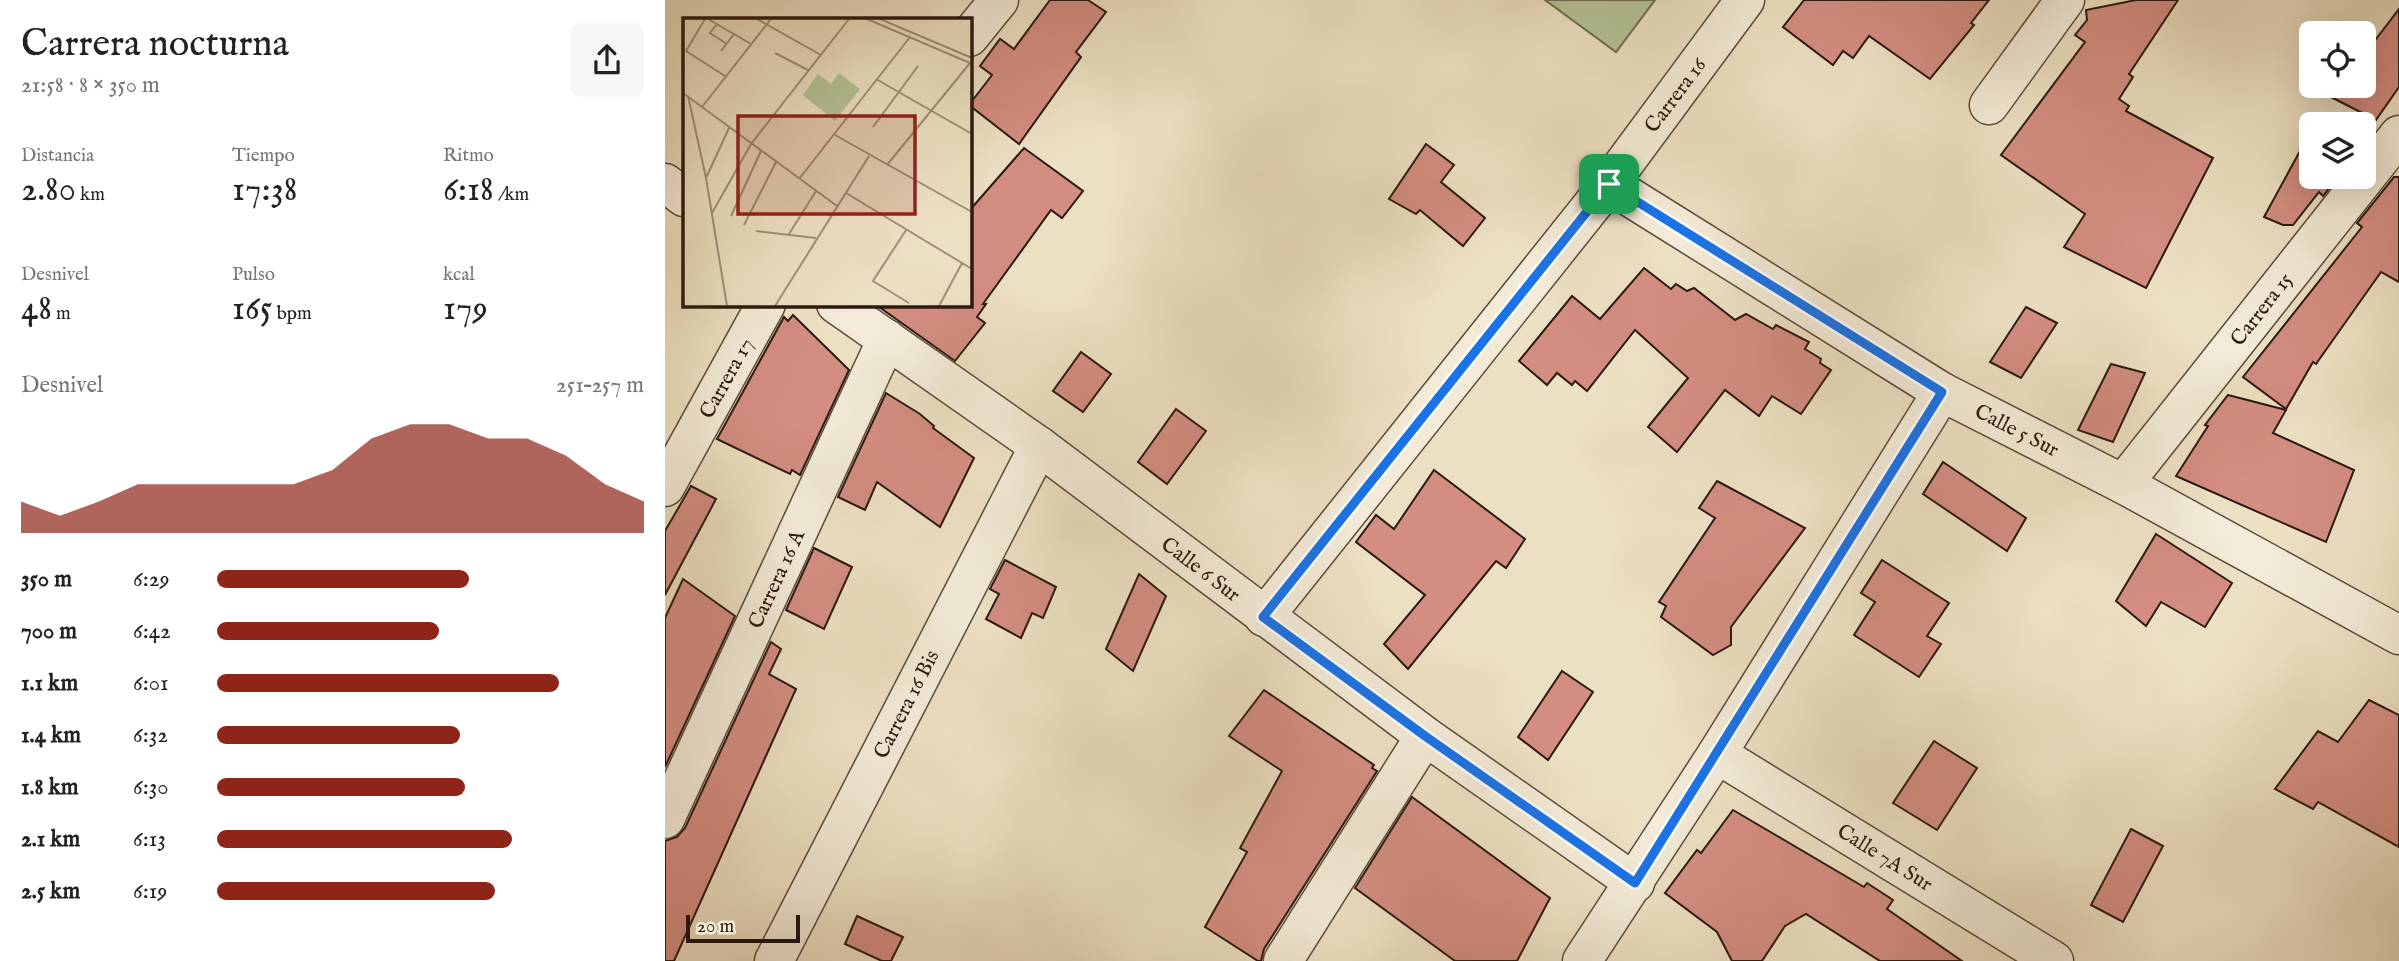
<!DOCTYPE html>
<html lang="es">
<head>
<meta charset="utf-8">
<style>
  body { margin:0; font-family:"IM FELL English",serif; background:#f6f6f6; color:#222; height:100vh; display:flex; flex-direction:column; font-size:26px; white-space:nowrap }
  * { box-sizing:border-box; margin:0 }
  p { font-size:23px; color:#767676 }
  .icon { flex:none; width:38px; height:38px; fill:none; stroke:currentColor; stroke-width:2; stroke-linecap:round; stroke-linejoin:round }
  .map { position:relative; flex:1; overflow:hidden }
  .side { display:flex; flex-direction:column; background:#fff; width:665px }
  .side>* { flex:none }
  .controls { position:absolute; left:1634px; top:21px; display:grid; gap:14px }
  .controls a { display:grid; place-items:center; width:77px; height:77px; border-radius:10px; background:#fff; box-shadow:0 7px 28px #0002; font-size:35px }
  .scale { position:absolute; left:21px; bottom:18px; width:114px; box-sizing:border-box; padding-left:7px; border:4px solid #2c190f; border-top:0; font-size:19px; line-height:24px; white-space:nowrap; color:#2c190f; -webkit-text-stroke:5px #f3ebd7; paint-order:stroke }
  .pin { position:absolute; display:grid; place-items:center; width:60px; height:60px; color:#fff; margin:-30px; border-radius:14px; box-shadow:0 4px 10px #0006 }
  .round { display:grid; place-items:center; flex:none; width:74px; height:74px; border-radius:10px; background:#f6f6f6 }
  .head { display:flex; align-items:center; justify-content:space-between; height:119px; padding:0 21px }
  h1 { font-size:38px; font-weight:600; line-height:52px }
  .figures { display:grid; grid-template-columns:repeat(3,1fr); gap:10px; height:119px; padding:7px 21px }
  .figures div { display:grid; align-content:center }
  .figures b { font-size:35px; font-weight:600 }
  .figures small { font-size:19px; font-weight:400 }
  .figures p { font-size:19px }
  .chart { height:196px; padding:14px 21px }
  .chart p { display:flex; justify-content:space-between }
  .chart svg { width:100%; height:126px; margin-top:7px; fill:#8f2418; opacity:.7 }
  ul { padding:0 21px; list-style:none; font-size:23px }
  li { display:grid; grid-template-columns:112px 84px 1fr; align-items:center; height:52px }
  li i { height:18px; border-radius:9px; background:#8f2418 }
  main { display:flex; flex:1; min-height:0 }
  .map>svg:first-child { display:block }
  .green { fill:#b4c396; stroke:#706e52; stroke-width:2 }
  .building { fill:#d38d81; stroke:#2c190f; stroke-width:2 }
  .lines { fill:none; stroke-linecap:round; stroke-linejoin:round }
  .minor-casing { stroke:#5c4b3c; stroke-width:41 }
  .minor { stroke:#f3ebd7; stroke-width:38 }
  .route-casing { stroke:#fff; stroke-width:14 }
  .route { stroke:#1a73e8; stroke-width:9 }
  .labels { text-anchor:middle; stroke-width:7; stroke-linejoin:round; paint-order:stroke }
  .street-label { font-size:21px; fill:#2c190f; stroke:#f3ebd7 }
  .inset-road { fill:none; stroke:#9f907a; stroke-width:2 }
  .view { fill:#8f2418; fill-opacity:0.15; stroke:#8f2418; stroke-width:3.5 }
  .inset-edge { fill:none; stroke:#2c190f; stroke-width:3.5 }
</style>
</head>
<body>
<main>
<section class="side">
<div class="head"><div><h1>Carrera nocturna</h1><p>21:58 · 8 × 350 m</p></div><a class="round"><svg class="icon" aria-label="share" viewBox="0 0 24 24"><path d="M12 15V3M7 8l5-5 5 5M5 13v7h14v-7"/></svg></a></div>
<div class="figures">
<div><p>Distancia</p><b>2.80<small> km</small></b></div>
<div><p>Tiempo</p><b>17:38</b></div>
<div><p>Ritmo</p><b>6:18<small> /km</small></b></div>
</div>
<div class="figures">
<div><p>Desnivel</p><b>48<small> m</small></b></div>
<div><p>Pulso</p><b>165<small> bpm</small></b></div>
<div><p>kcal</p><b>179</b></div>
</div>
<div class="chart"><p><span>Desnivel</span>251–257 m</p>
<svg viewBox="0 0 160 44" preserveAspectRatio="none"><path d="M0 44V33L10 38L20 33L30 27L40 27L50 27L60 27L70 27L80 22L90 11L100 6L110 6L120 11L130 11L140 17L150 27L160 33V44z"/></svg>
</div>
<ul>
<li><b>350 m</b>6:29<i style="width:59%"></i></li>
<li><b>700 m</b>6:42<i style="width:52%"></i></li>
<li><b>1.1 km</b>6:01<i style="width:80%"></i></li>
<li><b>1.4 km</b>6:32<i style="width:57%"></i></li>
<li><b>1.8 km</b>6:30<i style="width:58%"></i></li>
<li><b>2.1 km</b>6:13<i style="width:69%"></i></li>
<li><b>2.5 km</b>6:19<i style="width:65%"></i></li>
</ul>
</section>
<div class="map">
<svg width="1734" height="961" viewBox="0 0 1734 961">
  <rect width="100%" height="100%" fill="#ece0c2"/>
  <filter id="stains"><feTurbulence type="fractalNoise" baseFrequency=".00286" numOctaves="4"/><feColorMatrix values="0 0 0 0 .2 0 0 0 0 .09 0 0 0 0 .02 0 0 0 .5 -.17"/></filter>
  <radialGradient id="worn" r=".72"><stop offset=".6" stop-color="#630" stop-opacity="0"/><stop offset="1" stop-color="#630" stop-opacity=".3"/></radialGradient>
  <path class="green" d="M 880,0 L 990,0 L 951,52 Z"/>
  <g class="building">
    <path d="M 385,0 L 423,0 L 441,12 L 411,52 L 416,57 L 354,144 L 304,105 L 327,75 L 315,66 L 335,39 L 349,49 Z"/>
    <path d="M 1139,0 L 1324,0 L 1306,23 L 1309,25 L 1265,79 L 1204,36 L 1188,58 L 1178,51 L 1168,65 L 1118,27 Z"/>
    <path d="M 1471,0 L 1513,0 L 1464,74 L 1468,77 L 1454,99 L 1464,106 L 1461,111 L 1548,158 L 1481,288 L 1399,247 L 1420,214 L 1336,155 L 1420,42 L 1410,35 L 1422,20 L 1421,10 Z"/>
    <path d="M 1734,9 L 1734,87 L 1711,120 L 1656,92 L 1660,86 L 1699,86 L 1699,33 L 1695,33 L 1697,31 L 1711,39 Z"/>
    <path d="M 1647,129 L 1647,177 L 1673,177 L 1658,196 L 1654,192 L 1628,225 L 1618,225 L 1599,217 Z"/>
    <path d="M 761,144 L 789,165 L 776,182 L 820,218 L 798,246 L 755,210 L 751,214 L 724,199 Z"/>
    <path d="M 359,148 L 418,191 L 397,218 L 386,210 L 318,304 L 321,304 L 312,317 L 320,323 L 290,361 L 210,304 L 304,304 L 304,211 Z"/>
    <path d="M 1729,177 L 1734,177 L 1734,282 L 1716,272 L 1651,364 L 1648,362 L 1621,409 L 1578,377 L 1697,227 L 1692,223 Z"/>
    <path d="M 979,268 L 1006,289 L 1011,284 L 1022,291 L 1029,288 L 1070,320 L 1081,314 L 1108,329 L 1111,325 L 1144,342 L 1140,349 L 1156,359 L 1155,363 L 1166,370 L 1136,414 L 1107,396 L 1094,416 L 1060,390 L 1012,452 L 983,427 L 1023,378 L 970,330 L 922,391 L 910,381 L 907,385 L 892,373 L 882,385 L 854,361 L 907,296 L 935,319 Z"/>
    <path d="M 1361,307 L 1392,323 L 1356,378 L 1325,362 Z"/>
    <path d="M 128,315 L 184,370 L 135,475 L 127,470 L 125,474 L 52,439 L 119,317 L 123,321 Z"/>
    <path d="M 416,352 L 446,374 L 418,412 L 388,391 Z"/>
    <path d="M 1446,364 L 1480,373 L 1448,442 L 1413,430 Z"/>
    <path d="M 221,393 L 255,414 L 269,426 L 268,428 L 309,458 L 275,527 L 212,482 L 200,510 L 173,497 Z"/>
    <path d="M 1563,395 L 1621,410 L 1608,433 L 1689,470 L 1661,542 L 1511,476 L 1543,426 L 1540,425 Z"/>
    <path d="M 511,409 L 541,431 L 502,484 L 473,462 Z"/>
    <path d="M 1278,462 L 1361,518 L 1342,551 L 1258,494 Z"/>
    <path d="M 769,470 L 860,539 L 841,568 L 831,561 L 743,669 L 719,644 L 760,595 L 691,542 L 711,515 L 729,529 Z"/>
    <path d="M 1052,481 L 1140,528 L 1066,627 L 1066,645 L 1048,655 L 996,617 L 1001,606 L 994,602 L 1050,518 L 1034,508 Z"/>
    <path d="M 26,486 L 51,499 L 0,595 L 0,531 Z"/>
    <path d="M 1491,534 L 1567,583 L 1540,627 L 1496,602 L 1481,626 L 1451,601 Z"/>
    <path d="M 149,548 L 187,567 L 159,629 L 121,610 Z"/>
    <path d="M 340,560 L 391,587 L 378,618 L 367,613 L 356,638 L 321,619 L 334,594 L 325,589 Z"/>
    <path d="M 1217,560 L 1284,603 L 1262,636 L 1276,644 L 1254,677 L 1189,635 L 1210,602 L 1196,593 Z"/>
    <path d="M 474,574 L 501,596 L 468,671 L 441,649 Z"/>
    <path d="M 18,579 L 70,616 L 0,767 L 0,618 Z"/>
    <path d="M 106,642 L 116,649 L 104,674 L 131,689 L 9,961 L 0,961 L 0,841 L 12,837 L 20,828 Z"/>
    <path d="M 897,671 L 928,692 L 883,760 L 853,737 Z"/>
    <path d="M 599,690 L 709,765 L 707,768 L 712,771 L 599,949 L 596,961 L 593,961 L 540,927 L 582,852 L 575,848 L 617,771 L 564,736 Z"/>
    <path d="M 1704,700 L 1734,715 L 1734,847 L 1653,802 L 1648,809 L 1610,789 L 1653,731 L 1673,742 Z"/>
    <path d="M 1269,741 L 1312,768 L 1272,830 L 1228,803 Z"/>
    <path d="M 747,797 L 885,898 L 852,961 L 790,961 L 690,888 Z"/>
    <path d="M 1068,810 L 1199,887 L 1202,883 L 1228,900 L 1222,909 L 1297,961 L 1215,961 L 1141,914 L 1120,926 L 1097,961 L 1067,961 L 1052,932 L 1000,893 L 1032,850 L 1036,853 Z"/>
    <path d="M 1466,829 L 1498,846 L 1458,922 L 1426,905 Z"/>
    <path d="M 192,916 L 238,937 L 226,961 L 217,961 L 180,944 Z"/>
  </g>
  <g class="lines">
    <g class="minor-casing">
      <g id="minor">
        <path d="M 304,37 L 334,0"/>
        <path d="M 1324,105 L 1400,0"/>
        <path d="M 0,183 L 19,197"/>
        <path d="M 944,184 L 1277,392 L 1458,484 L 1734,635"/>
        <path d="M 171,304 L 374,446 L 760,736 L 970,883"/>
        <path d="M 1458,484 L 1734,135"/>
        <path d="M 0,487 L 101,304"/>
        <path d="M 599,617 L 944,184 L 1080,0"/>
        <path d="M 1052,754 L 1389,961"/>
        <path d="M 0,819 L 222,339"/>
        <path d="M 109,961 L 374,446"/>
        <path d="M 618,961 L 760,736"/>
        <path d="M 917,961 L 1052,754 L 1277,392"/>
      </g>
    </g>
    <use href="#minor" class="minor"/>
  </g>
  <g class="lines">
    <g class="route-casing">
      <path id="route" d="M 944,184 L 1277,392 L 970,883 L 760,736 L 598,617 Z"/>
    </g>
    <use href="#route" class="route"/>
  </g>
  <g class="labels">
    <g class="street-label">
      <text transform="translate(1010 95) rotate(-53)" y="7">Carrera 16</text>
      <text transform="translate(1596 309) rotate(-52)" y="7">Carrera 15</text>
      <text transform="translate(61 378) rotate(-61)" y="7">Carrera 17</text>
      <text transform="translate(1352 430) rotate(27)" y="7">Calle 5 Sur</text>
      <text transform="translate(536 569) rotate(37)" y="7">Calle 6 Sur</text>
      <text transform="translate(111 579) rotate(-65)" y="7">Carrera 16 A</text>
      <text transform="translate(241 704) rotate(-63)" y="7">Carrera 16 Bis</text>
      <text transform="translate(1220 857) rotate(32)" y="7">Calle 7A Sur</text>
    </g>
  </g>
  <g transform="translate(18 18)">
    <rect width="289" height="289" fill="#ece0c2"/>
    <path d="M 156,55 L 177,71 L 152,103 L 120,77 L 135,56 L 148,66 Z" fill="#b4c396"/>
    <path class="inset-road" d="M 22,1 L 3,33 L 42,58M 25,1 L 68,26M 74,1 L 138,37M 184,1 L 287,45M 197,1 L 289,40M 34,6 L 27,15 L 44,26M 38,33 L 51,16M 92,35 L 125,52M 193,61 L 289,116M 0,75 L 154,188M 5,78 L 23,160M 19,89 L 88,1M 190,109 L 235,48M 152,117 L 289,194M 204,147 L 287,45M 116,161 L 227,19M 163,175 L 289,251M 29,195 L 68,126 L 166,1M 48,198 L 78,133M 61,207 L 93,144M 223,212 L 190,263 L 226,285M 73,213 L 133,220M 106,216 L 133,173M 44,288 L 23,160 L 46,110M 92,288 L 186,138M 256,288 L 279,245"/>
    <path class="view" d="M 55,98 L 232,98 L 232,196 L 55,196 Z"/>
    <rect width="289" height="289" class="inset-edge"/>
  </g>
  <rect width="100%" height="100%" filter="url(#stains)"/>
  <rect width="100%" height="100%" fill="url(#worn)"/>
</svg>
<div class="controls">
<a><svg class="icon" aria-label="locate" viewBox="0 0 24 24"><circle cx="12" cy="12" r="6"/><path d="M12 2v4M12 18v4M2 12h4M18 12h4"/></svg></a>
<a><svg class="icon" aria-label="layers" viewBox="0 0 24 24"><path d="M12 4l9 5-9 5-9-5zM3 14l9 5 9-5"/></svg></a>
</div>
<div class="scale">20 m</div>
<div class="pin" style="left:944px;top:184px;background:#1e9e55"><svg class="icon" aria-label="arrive" viewBox="0 0 24 24"><path d="M6 21V4h12l-3 4 3 4H6"/></svg></div>
</div>
</main>
</body>
</html>
